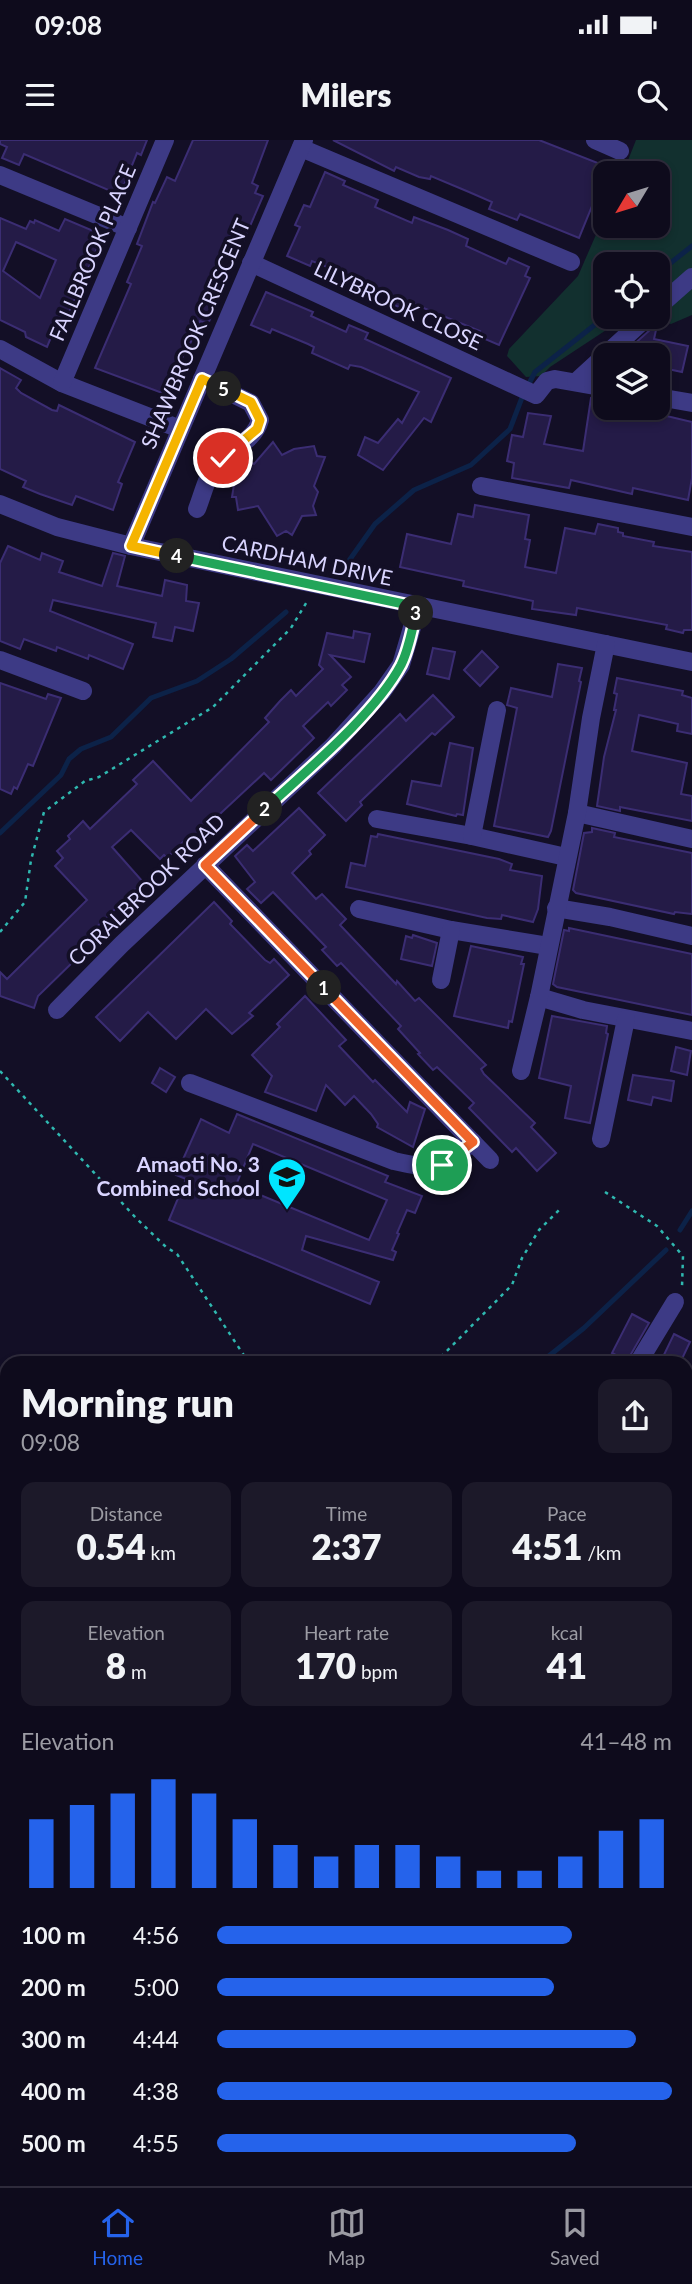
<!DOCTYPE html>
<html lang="en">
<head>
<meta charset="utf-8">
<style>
  body { margin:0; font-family:Lato,sans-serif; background:#1c1929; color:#f1f3f6; height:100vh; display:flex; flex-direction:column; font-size:26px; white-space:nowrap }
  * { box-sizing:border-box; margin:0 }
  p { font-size:23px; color:#9b9ba3 }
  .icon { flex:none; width:38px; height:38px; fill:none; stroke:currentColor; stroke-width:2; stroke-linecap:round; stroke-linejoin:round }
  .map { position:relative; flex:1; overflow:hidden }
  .drawer { position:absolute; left:0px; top:1216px; width:693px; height:831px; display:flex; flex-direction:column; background:#0e0b1c; border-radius:21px 21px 0 0; box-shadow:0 4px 10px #0003,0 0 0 2px #2e2b3b }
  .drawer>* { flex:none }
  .needle { width:46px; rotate:232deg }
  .controls { position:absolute; left:593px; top:21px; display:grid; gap:14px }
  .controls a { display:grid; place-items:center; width:77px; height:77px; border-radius:14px; background:#0e0b1c; box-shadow:0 4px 10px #0003,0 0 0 2px #2e2b3b; font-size:35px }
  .pin { position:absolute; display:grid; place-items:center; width:60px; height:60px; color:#fff; margin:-30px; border:4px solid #fff; border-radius:50%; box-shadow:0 2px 7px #0007 }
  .km { position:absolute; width:35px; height:35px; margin:-18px; border-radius:50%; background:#222; color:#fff; font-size:19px; line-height:35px; text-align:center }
  .round { display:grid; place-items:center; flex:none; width:74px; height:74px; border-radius:14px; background:#1c1929 }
  .overview { display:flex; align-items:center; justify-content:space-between; height:119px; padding:0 21px }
  h1 { font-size:38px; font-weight:800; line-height:52px }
  .stats { display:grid; grid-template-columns:repeat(3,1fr); gap:10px; height:119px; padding:7px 21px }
  .stats div { display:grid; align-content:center; border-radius:14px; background:#1c1929; text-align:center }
  .stats b { font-size:35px; font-weight:800 }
  .stats small { font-size:19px; font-weight:400 }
  .stats p { font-size:19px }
  .chart { height:196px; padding:14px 21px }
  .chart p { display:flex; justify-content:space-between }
  .chart svg { width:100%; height:126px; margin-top:7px; stroke:#2563eb; stroke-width:6 }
  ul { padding:0 21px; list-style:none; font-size:23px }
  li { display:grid; grid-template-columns:112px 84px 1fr; align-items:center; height:52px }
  li i { height:18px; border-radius:9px; background:#2563eb }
  .status { display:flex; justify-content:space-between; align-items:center; height:49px; padding:0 35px; background:#0e0b1c; direction:ltr }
  .status svg { height:19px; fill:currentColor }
  header { display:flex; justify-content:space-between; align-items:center; height:91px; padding:0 21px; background:#0e0b1c; font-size:32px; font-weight:800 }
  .dock { display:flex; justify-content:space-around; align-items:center; height:98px; border-top:2px solid #2e2b3b; background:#0e0b1c; font-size:19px; color:#9b9ba3 }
  .dock a { display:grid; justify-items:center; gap:4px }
  .dock .on { color:#2563eb }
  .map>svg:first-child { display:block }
  .green { fill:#12302f }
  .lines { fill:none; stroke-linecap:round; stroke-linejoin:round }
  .stream { stroke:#0c2248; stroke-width:5 }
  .river { stroke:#0c2248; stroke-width:30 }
  .building { fill:#241b47; stroke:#3b2d73; stroke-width:2; fill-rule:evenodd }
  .path { stroke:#2fb8b0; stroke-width:2.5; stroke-dasharray:3.5 5; stroke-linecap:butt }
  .minor { stroke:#3d3a85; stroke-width:18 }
  .split-1-casing { stroke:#fff; stroke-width:14 }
  .split-2-casing { stroke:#fff; stroke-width:14 }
  .split-3-casing { stroke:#fff; stroke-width:14 }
  .split-4-casing { stroke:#fff; stroke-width:14 }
  .split-5-casing { stroke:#fff; stroke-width:14 }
  .split-6-casing { stroke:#fff; stroke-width:14 }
  .split-1 { stroke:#f0652b; stroke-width:9 }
  .split-2 { stroke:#f0652b; stroke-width:9 }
  .split-3 { stroke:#22a559; stroke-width:9 }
  .split-4 { stroke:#22a559; stroke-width:9 }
  .split-5 { stroke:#f5b400; stroke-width:9 }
  .split-6 { stroke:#f5b400; stroke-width:9 }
  .labels { text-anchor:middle; stroke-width:7; stroke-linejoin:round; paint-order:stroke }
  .street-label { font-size:21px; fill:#d9d4ff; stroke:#130f26 }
  .poi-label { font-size:21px; font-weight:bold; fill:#d9d4ff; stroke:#130f26; text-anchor:end }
</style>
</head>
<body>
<div class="status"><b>09:08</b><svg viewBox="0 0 49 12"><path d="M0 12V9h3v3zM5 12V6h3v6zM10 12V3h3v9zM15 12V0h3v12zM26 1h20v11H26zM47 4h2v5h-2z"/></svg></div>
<header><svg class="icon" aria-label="menu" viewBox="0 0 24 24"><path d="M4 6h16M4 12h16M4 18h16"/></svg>Milers<svg class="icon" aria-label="search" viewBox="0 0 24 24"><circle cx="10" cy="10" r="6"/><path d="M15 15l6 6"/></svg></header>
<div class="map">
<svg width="692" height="2046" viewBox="0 0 692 2046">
  <rect width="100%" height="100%" fill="#130f26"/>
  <g class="green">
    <path d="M 636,0 L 692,0 L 692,175 L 671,184 L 644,177 L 658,177 L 658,124 L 606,124 L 606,177 L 626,177 L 550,227 L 541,236 L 526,237 L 507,216 L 509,209 L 578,136 L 605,74 L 606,86 L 658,86 L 658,33 L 623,33 Z"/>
    <path d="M 686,1583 L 692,1589 L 692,1751 L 686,1747 Z"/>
  </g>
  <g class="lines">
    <g class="stream">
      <path d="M 658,133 L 692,106"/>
      <path d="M 348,422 L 375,384 L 414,350 L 471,325 L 510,289 L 523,255 L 535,232 L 606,176"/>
      <path d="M 0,693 L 61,635 L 69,619 L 81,609 L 111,597 L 151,558 L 197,541 L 231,519 L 286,472"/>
      <path d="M 680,1090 L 692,1071"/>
      <path d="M 540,1223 L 584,1188 L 666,1110"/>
      <path d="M 242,2046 L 244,2040"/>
    </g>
    <g class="river">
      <path d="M 0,1483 L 7,1487"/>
      <path d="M 686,1777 L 692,1781"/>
    </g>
  </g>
  <g class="building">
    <path d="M 0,0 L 147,0 L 141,15 L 137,13 L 120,55 L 24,14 L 19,25 L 2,18 L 7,7 L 0,4 Z"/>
    <path d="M 193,0 L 268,0 L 252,43 L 258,46 L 255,53 L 263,56 L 244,100 L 231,95 L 216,129 L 229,135 L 208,184 L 200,181 L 190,204 L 188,203 L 174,239 L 179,242 L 173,257 L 95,228 L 131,144 L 127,142 L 142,106 L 137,104 L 153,62 L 155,63 L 167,37 L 175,41 Z"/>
    <path d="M 333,0 L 539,0 L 608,27 L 579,98 L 520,74 L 517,80 L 489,69 L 492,62 L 469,52 L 431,36 L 430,39 L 419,37 L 396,27 L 394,31 Z"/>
    <path d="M 325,32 L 345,41 L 343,45 L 378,60 L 375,67 L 412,83 L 414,77 L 448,90 L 468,99 L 466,106 L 506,124 L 509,118 L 529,127 L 525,136 L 530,138 L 499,205 L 478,196 L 480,191 L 409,162 L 405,170 L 388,162 L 391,157 L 358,144 L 360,140 L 312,121 L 310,126 L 287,116 L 300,87 L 295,85 L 304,65 L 310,67 Z"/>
    <path d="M 0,78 L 26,89 L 30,81 L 34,83 L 35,80 L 59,91 L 65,79 L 103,95 L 66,179 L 60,176 L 47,207 L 26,197 L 25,192 L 0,180 ZM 16,102 L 56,120 L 40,158 L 3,131 Z"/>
    <path d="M 266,152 L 313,172 L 311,176 L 346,192 L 349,185 L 368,193 L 365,199 L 451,238 L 431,282 L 424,278 L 383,330 L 358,315 L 365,297 L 378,303 L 398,279 L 402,283 L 419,252 L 361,227 L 350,225 L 348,229 L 312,213 L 314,207 L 308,204 L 272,189 L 270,193 L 251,185 Z"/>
    <path d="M 651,189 L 656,190 L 654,199 L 688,206 L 682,232 L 658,227 L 658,215 L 622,215 Z"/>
    <path d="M 0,228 L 21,240 L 16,248 L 21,253 L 52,270 L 57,271 L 59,265 L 135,302 L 118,342 L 122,344 L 113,370 L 76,356 L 72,365 L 40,354 L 23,347 L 26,341 L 0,329 Z"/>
    <path d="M 591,258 L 606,261 L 606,268 L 633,268 L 692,282 L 692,338 L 688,360 L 633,348 L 632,354 L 571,340 L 569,348 L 512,338 L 514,323 L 507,321 L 512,295 L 523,297 L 528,273 L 551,276 L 544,304 L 583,311 Z"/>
    <path d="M 273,302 L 282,315 L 294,309 L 314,306 L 317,316 L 325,317 L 314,346 L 318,352 L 313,366 L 316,375 L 302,376 L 292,395 L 286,391 L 277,396 L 258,366 L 238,370 L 236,357 L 232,357 L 237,326 L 242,327 L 246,320 L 254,324 Z"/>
    <path d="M 475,365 L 529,375 L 525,399 L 530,400 L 525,427 L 556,433 L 565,388 L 595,394 L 598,384 L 618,388 L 618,392 L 623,393 L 623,396 L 654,402 L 653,406 L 692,412 L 692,490 L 684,490 L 683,493 L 666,489 L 667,485 L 577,468 L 576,475 L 532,469 L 533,461 L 463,446 L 464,441 L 400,427 L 407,394 L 451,404 L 458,374 L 473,377 Z"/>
    <path d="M 8,406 L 40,420 L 42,413 L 63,421 L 59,432 L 102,446 L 113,413 L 125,416 L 117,446 L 162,456 L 165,440 L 187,445 L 186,461 L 199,463 L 193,491 L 175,487 L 172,501 L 153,497 L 156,483 L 53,460 L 50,471 L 133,504 L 123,529 L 89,515 L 88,519 L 57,507 L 56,511 L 24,499 L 20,509 L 0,501 L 0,423 Z"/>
    <path d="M 354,491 L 370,494 L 364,522 L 330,515 L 351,537 L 342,545 L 347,550 L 331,566 L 328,562 L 303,586 L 314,598 L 271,640 L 264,633 L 192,700 L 189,696 L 167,718 L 164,715 L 160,719 L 131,690 L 112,707 L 143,742 L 69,814 L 75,820 L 38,856 L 34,868 L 0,856 L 0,832 L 7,839 L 87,760 L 55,726 L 63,718 L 57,711 L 70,699 L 68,696 L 83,681 L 90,689 L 137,644 L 133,640 L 153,621 L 191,661 L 269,582 L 265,578 L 280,561 L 291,550 L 296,556 L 323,529 L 319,525 L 327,493 L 353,498 Z"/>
    <path d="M 433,508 L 455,512 L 449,539 L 427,534 Z"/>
    <path d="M 482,511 L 498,527 L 480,546 L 464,530 Z"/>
    <path d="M 558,524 L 582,528 L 579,541 L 581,542 L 551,691 L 548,697 L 494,686 L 517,568 L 507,565 L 511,548 L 552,557 Z"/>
    <path d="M 617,538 L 683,551 L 682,555 L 692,558 L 692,594 L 677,591 L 678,584 L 639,575 L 632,611 L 687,623 L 681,654 L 692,656 L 692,681 L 620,667 L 620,671 L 597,666 L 604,617 L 616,570 L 614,570 L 617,554 L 614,553 Z"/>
    <path d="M 0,543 L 46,559 L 48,554 L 61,558 L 33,626 L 28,624 L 17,649 L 14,647 L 11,654 L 0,649 Z"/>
    <path d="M 433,555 L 454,577 L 435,595 L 432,593 L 360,662 L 362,665 L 346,681 L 318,653 L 400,574 L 406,581 Z"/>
    <path d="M 450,603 L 473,608 L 463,675 L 457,674 L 456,676 L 407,664 L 412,641 L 441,646 Z"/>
    <path d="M 299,668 L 325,695 L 309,711 L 311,714 L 292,733 L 316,759 L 322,754 L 346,779 L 340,785 L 396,844 L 397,841 L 415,861 L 419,858 L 486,925 L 481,929 L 484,934 L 535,983 L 531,987 L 556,1013 L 537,1031 L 516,1008 L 512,1012 L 469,968 L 474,963 L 437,927 L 433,930 L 418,914 L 420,913 L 398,889 L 401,886 L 341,823 L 337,826 L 322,810 L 326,807 L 273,752 L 261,763 L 247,749 L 255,742 L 235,716 L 247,705 L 253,711 Z"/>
    <path d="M 592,688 L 615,693 L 614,697 L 692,713 L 692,774 L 675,772 L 674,774 L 576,753 L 573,750 L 584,693 L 592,692 Z"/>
    <path d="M 378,694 L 499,719 L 512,724 L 510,730 L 542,736 L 538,769 L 533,782 L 502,775 L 501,779 L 487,778 L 346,747 L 351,723 L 365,726 L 371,696 L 377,697 Z"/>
    <path d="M 214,762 L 232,781 L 230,784 L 265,820 L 270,823 L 274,819 L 289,835 L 249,873 L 253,876 L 232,894 L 206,869 L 176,899 L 148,872 L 120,901 L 96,877 Z"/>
    <path d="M 569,788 L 692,814 L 692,875 L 557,847 L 553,844 L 564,790 L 569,791 Z"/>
    <path d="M 413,795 L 437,803 L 432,826 L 401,819 L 406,796 L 412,798 Z"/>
    <path d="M 471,806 L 523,817 L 521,824 L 524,824 L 512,882 L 509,881 L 508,888 L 454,876 Z"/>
    <path d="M 305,856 L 346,900 L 339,906 L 373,942 L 375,940 L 407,972 L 410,962 L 425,969 L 413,1007 L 377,987 L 378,984 L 371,974 L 354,956 L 345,965 L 326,945 L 316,971 L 265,952 L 272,936 L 252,915 L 280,887 L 277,884 Z"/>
    <path d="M 552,876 L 607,886 L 606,893 L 608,894 L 590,983 L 565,978 L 571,946 L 539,938 Z"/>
    <path d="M 676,907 L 691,911 L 687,935 L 671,931 Z"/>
    <path d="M 160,928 L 175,937 L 166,952 L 152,943 Z"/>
    <path d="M 633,935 L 674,941 L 671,961 L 653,957 L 651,965 L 628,960 Z"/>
    <path d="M 237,974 L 388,1036 L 385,1042 L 422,1056 L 415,1073 L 407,1070 L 397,1093 L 399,1094 L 392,1110 L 396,1112 L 393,1120 L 306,1096 L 302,1110 L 379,1142 L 370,1164 L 169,1080 L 186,1039 L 176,1035 L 201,979 L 229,993 ZM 253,1004 L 387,1060 L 369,1100 L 236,1045 Z"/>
    <path d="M 632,1174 L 649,1183 L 627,1221 L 612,1213 Z"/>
    <path d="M 674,1194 L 690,1202 L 680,1223 L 660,1223 Z"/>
  </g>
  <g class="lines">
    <g class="path">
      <path d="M 0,792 L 25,762 L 31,720 L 44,672 L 85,641 L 99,637 L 213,567 L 291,488 L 308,460"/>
      <path d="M 0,931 L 136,1078 L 166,1107 L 177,1114 L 249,1223"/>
      <path d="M 605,1052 L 657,1086 L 683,1116 L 682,1147"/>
      <path d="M 435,1223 L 512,1145 L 522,1118 L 539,1090 L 560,1069"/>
      <path d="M 686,1387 L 692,1382"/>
      <path d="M 686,1597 L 692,1597"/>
    </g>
    <g class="minor">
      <path d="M 595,0 L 620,11"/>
      <path d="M 301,8 L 571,122"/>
      <path d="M 0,35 L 128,88"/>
      <path d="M 251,123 L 536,255 L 547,241 L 555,239 L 606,248"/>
      <path d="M 658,167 L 692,137"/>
      <path d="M 0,209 L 62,243 L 180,289"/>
      <path d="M 576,242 L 647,177"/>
      <path d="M 62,243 L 165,0"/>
      <path d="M 658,257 L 692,263"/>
      <path d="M 481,346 L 692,387"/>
      <path d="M 0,364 L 57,387 L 131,406 L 692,522"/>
      <path d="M 197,369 C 203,354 207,334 218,323 C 232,307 254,302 260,280 L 251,263 L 202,239"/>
      <path d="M 131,406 L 304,0"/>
      <path d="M 0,520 L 83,551"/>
      <path d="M 577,673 L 692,699"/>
      <path d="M 377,679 L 472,696 L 566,717"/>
      <path d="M 472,696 L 497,570"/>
      <path d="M 205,725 L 490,1020"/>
      <path d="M 556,768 L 610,777 L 692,796"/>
      <path d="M 359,769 L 451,790 L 548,806"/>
      <path d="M 441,840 L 451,790"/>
      <path d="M 539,857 L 583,870 L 692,891"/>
      <path d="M 57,870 L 122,804 L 333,606 L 382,552 L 401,525 L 418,467"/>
      <path d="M 521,931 L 539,857 L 577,673 L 591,578 L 606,504"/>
      <path d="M 190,943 L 394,1021 C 437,1031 439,1028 473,1002"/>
      <path d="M 601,999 L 626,879"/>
      <path d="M 638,1223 L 675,1162"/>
      <path d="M 686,1541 L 692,1548"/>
      <path d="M 0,1844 L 7,1846"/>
      <path d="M 686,1889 L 692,1893"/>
      <path d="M 0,2020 L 7,2005"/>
      <path d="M 505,2040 L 507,2046"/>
      <path d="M 355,2046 L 365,2040"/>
    </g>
  </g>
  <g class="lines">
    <g class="split-1-casing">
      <path id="split-1" d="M 324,848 L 473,1002 L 442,1025"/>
    </g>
    <g class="split-2-casing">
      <path id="split-2" d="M 265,669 L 205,725 L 324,848"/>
    </g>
    <g class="split-3-casing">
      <path id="split-3" d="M 265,669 C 306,631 375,574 401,525 C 409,509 412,490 416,473"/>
    </g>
    <g class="split-4-casing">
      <path id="split-4" d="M 177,416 L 418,467 L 416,473"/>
    </g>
    <g class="split-5-casing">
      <path id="split-5" d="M 177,416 L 131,406 L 202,239 L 224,249"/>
    </g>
    <g class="split-6-casing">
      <path id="split-6" d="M 223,318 L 257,289 L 260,280 L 251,262 L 224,249"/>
    </g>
    <use href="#split-1" class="split-1"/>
    <use href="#split-2" class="split-2"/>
    <use href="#split-3" class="split-3"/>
    <use href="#split-4" class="split-4"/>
    <use href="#split-5" class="split-5"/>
    <use href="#split-6" class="split-6"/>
  </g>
  <defs>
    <g id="school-pin" transform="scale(2.0125)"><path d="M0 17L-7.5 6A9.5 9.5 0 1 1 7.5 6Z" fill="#00e5ff" stroke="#130f26"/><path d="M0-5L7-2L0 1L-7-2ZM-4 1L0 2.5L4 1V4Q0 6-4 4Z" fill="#111"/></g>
  </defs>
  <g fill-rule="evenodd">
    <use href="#school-pin" x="287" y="1037"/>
  </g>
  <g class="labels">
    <g class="street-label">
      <text transform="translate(93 113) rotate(-67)" y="7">FALLBROOK PLACE</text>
      <text transform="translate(398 166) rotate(25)" y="7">LILYBROOK CLOSE</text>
      <text transform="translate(196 194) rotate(-67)" y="7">SHAWBROOK CRESCENT</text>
      <text transform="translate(307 421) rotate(12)" y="7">CARDHAM DRIVE</text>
      <text transform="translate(147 750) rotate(-44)" y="7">CORALBROOK ROAD</text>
    </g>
    <g class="poi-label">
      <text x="260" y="1032">Amaoti No. 3<tspan x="260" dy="24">Combined School</tspan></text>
    </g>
  </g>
</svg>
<div class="controls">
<a><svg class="needle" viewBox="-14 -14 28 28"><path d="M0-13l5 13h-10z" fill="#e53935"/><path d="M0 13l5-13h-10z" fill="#9b9ba3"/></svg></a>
<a><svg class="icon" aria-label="locate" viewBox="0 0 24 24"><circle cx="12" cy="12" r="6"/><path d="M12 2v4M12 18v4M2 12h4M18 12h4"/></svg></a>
<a><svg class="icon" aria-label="layers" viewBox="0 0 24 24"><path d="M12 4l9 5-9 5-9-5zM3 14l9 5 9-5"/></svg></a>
</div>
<div class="pin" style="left:442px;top:1025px;background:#1e9e55"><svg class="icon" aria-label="arrive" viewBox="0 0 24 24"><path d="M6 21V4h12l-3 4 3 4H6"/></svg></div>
<div class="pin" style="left:223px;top:318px;background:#d93025"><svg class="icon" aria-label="check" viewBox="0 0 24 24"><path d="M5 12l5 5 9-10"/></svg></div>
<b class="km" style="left:324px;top:848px">1</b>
<b class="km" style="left:265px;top:669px">2</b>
<b class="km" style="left:416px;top:473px">3</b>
<b class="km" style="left:177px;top:416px">4</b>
<b class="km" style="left:224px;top:249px">5</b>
<section class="drawer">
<div class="overview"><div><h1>Morning run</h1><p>09:08</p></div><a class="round"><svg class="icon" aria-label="share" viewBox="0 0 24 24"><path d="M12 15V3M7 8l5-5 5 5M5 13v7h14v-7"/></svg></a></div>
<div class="stats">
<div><p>Distance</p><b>0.54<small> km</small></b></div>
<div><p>Time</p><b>2:37</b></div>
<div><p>Pace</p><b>4:51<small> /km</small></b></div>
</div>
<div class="stats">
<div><p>Elevation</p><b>8<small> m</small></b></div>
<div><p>Heart rate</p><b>170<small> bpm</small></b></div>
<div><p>kcal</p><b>41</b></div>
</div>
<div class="chart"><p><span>Elevation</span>41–48 m</p>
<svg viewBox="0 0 160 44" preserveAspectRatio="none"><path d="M5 44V20M15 44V15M25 44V11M35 44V6M45 44V11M55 44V20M65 44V29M75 44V33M85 44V29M95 44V29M105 44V33M115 44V38M125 44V38M135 44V33M145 44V24M155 44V20"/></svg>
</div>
<ul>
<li><b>100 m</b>4:56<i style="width:78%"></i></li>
<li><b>200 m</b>5:00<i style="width:74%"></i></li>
<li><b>300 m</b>4:44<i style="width:92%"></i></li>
<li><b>400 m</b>4:38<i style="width:100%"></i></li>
<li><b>500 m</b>4:55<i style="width:79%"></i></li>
</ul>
</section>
</div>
<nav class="dock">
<a class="on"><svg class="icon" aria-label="home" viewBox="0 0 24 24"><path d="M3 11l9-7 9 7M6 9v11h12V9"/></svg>Home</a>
<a><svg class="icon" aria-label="map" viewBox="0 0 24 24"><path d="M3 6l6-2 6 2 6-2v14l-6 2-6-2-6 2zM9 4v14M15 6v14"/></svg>Map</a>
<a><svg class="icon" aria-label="saved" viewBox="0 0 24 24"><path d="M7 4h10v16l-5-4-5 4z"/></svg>Saved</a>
</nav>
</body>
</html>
